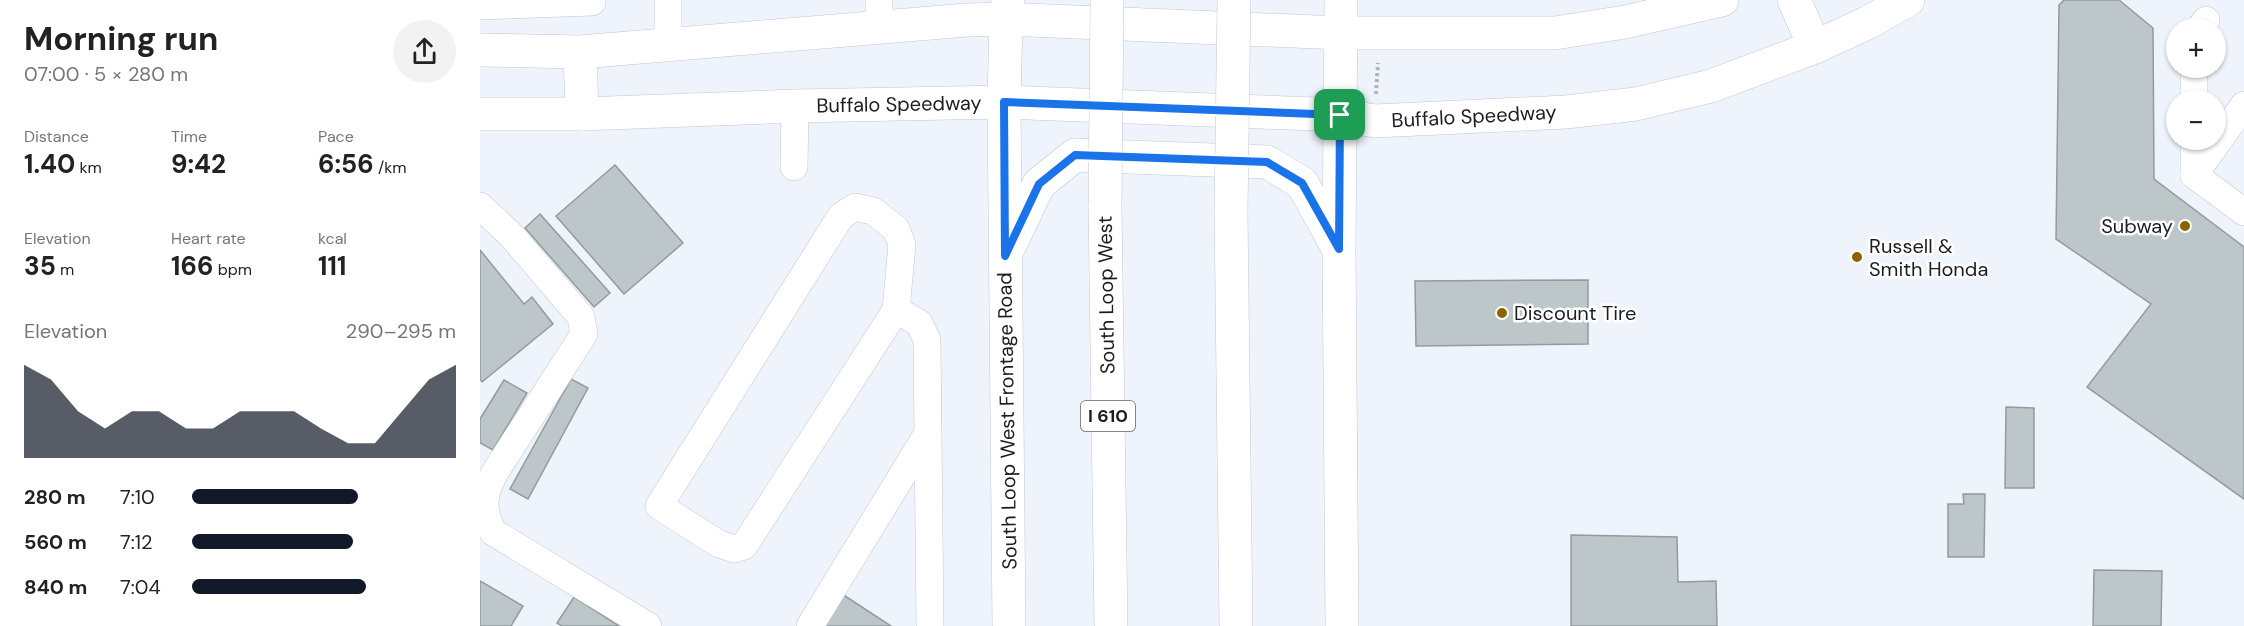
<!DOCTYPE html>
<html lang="en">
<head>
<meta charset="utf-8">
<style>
  body { margin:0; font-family:"DM Sans",sans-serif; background:#f2f2f2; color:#222; height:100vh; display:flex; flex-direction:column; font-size:22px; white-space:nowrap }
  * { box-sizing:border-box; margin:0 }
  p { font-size:20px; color:#767676 }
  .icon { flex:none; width:33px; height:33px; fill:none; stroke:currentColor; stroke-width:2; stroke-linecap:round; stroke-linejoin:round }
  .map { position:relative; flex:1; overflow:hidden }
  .panel { display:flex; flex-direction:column; background:#fff; width:480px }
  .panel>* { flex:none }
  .buttons { position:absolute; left:1686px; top:18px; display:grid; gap:12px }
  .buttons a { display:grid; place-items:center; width:60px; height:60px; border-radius:50%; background:#fff; box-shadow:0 2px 4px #0004; font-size:30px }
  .pin { position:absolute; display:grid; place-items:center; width:51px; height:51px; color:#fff; margin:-26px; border-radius:12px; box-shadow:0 3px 9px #0006 }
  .round { display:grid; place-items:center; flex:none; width:63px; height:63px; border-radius:32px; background:#f2f2f2 }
  .head { display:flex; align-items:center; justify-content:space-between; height:102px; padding:0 24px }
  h1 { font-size:33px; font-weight:700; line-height:45px }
  .stats { display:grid; grid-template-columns:repeat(3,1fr); gap:9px; height:102px; padding:6px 24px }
  .stats div { display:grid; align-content:center }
  .stats b { font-size:26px; font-weight:700 }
  .stats small { font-size:16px; font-weight:400 }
  .stats p { font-size:16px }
  .chart { height:168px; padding:12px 24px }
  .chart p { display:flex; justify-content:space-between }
  .chart svg { width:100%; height:108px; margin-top:6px; fill:#111827; opacity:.7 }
  ul { padding:0 24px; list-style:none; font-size:20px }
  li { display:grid; grid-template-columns:96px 72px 1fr; align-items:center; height:45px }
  li i { height:15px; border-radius:8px; background:#111827 }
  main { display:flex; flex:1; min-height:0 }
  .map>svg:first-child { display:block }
  .building { fill:#bdc7ca; stroke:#929c9f; stroke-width:1.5 }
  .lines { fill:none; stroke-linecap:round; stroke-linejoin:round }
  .minor-casing { stroke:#c1c7ce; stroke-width:28 }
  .major-casing { stroke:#c1c7ce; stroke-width:34 }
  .highway-casing { stroke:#c1c7ce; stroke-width:34 }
  .path { stroke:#aeb2b9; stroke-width:4; stroke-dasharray:3 3; stroke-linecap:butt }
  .minor { stroke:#fff; stroke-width:27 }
  .major { stroke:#fff; stroke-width:33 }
  .highway { stroke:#fff; stroke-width:33 }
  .highway-bridge-casing { stroke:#c1c7ce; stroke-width:34; stroke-linecap:butt }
  .highway-bridge { stroke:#fff; stroke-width:33 }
  .route-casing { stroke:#fff; stroke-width:12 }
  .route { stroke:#1a73e8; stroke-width:8 }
  .poi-dot { fill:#8a6302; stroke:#fff; stroke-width:2 }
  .labels { text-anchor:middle; stroke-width:5; stroke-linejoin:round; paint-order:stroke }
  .shield { fill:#fff; stroke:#5f6162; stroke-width:1.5 }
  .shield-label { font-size:18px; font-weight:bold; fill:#1b1d1f }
  .street-label { font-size:20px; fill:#1b1d1f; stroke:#fff }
  .poi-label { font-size:20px; fill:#1b1d1f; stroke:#fff; text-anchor:start }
</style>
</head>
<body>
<main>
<section class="panel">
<div class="head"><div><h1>Morning run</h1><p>07:00 · 5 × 280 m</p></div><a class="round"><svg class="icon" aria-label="share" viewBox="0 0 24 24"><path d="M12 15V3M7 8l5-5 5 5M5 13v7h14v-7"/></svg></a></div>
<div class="stats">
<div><p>Distance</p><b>1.40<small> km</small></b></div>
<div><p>Time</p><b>9:42</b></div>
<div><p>Pace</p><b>6:56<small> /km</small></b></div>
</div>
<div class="stats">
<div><p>Elevation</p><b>35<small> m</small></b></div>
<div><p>Heart rate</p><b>166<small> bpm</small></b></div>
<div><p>kcal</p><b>111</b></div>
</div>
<div class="chart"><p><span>Elevation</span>290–295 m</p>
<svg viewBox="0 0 160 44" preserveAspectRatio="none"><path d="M0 44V6L10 12L20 25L30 32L40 25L50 25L60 32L70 32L80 25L90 25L100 25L110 32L120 38L130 38L140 25L150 12L160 6V44z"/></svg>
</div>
<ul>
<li><b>280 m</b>7:10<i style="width:63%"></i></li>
<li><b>560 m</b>7:12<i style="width:61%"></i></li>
<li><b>840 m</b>7:04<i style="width:66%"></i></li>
</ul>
</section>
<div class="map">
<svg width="1764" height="626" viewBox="0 0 1764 626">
  <rect width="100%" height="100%" fill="#eff4fc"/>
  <g class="building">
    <path d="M 1584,0 L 1639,0 L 1673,28 L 1674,179 L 1764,247 L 1764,499 L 1607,387 L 1671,304 L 1576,239 L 1579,5 Z"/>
    <path d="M 135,165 L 203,243 L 144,294 L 76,216 Z"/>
    <path d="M 60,214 L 130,293 L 114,307 L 45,228 Z"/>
    <path d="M 0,250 L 44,304 L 52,297 L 73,324 L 2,382 L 0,379 Z"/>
    <path d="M 1108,280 L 1108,344 L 936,346 L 935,281 Z"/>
    <path d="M 91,379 L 108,388 L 48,499 L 30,489 Z"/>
    <path d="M 24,380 L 47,393 L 13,450 L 0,443 L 0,419 Z"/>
    <path d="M 1526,407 L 1554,408 L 1554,488 L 1525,488 Z"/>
    <path d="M 1483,494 L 1505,494 L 1504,557 L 1468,557 L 1468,504 L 1484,504 Z"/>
    <path d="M 1091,535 L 1197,537 L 1198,582 L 1236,581 L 1237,626 L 1091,626 Z"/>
    <path d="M 1614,570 L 1682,571 L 1681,626 L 1613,626 Z"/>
    <path d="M 0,581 L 43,606 L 31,626 L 0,626 Z"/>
    <path d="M 362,594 L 411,626 L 342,626 Z"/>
    <path d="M 94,597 L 139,626 L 82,626 L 77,623 Z"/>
  </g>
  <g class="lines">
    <g class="minor-casing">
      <g id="minor">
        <path d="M 188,0 L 188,45"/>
        <path d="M 0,6 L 112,2 L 112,0"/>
        <path d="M 399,27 L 399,0"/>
        <path d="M 1720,28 L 1726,20"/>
        <path d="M 1714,100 L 1714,68"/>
        <path d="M 1714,140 L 1714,175 L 1764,212"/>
        <path d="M 314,167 L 315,106"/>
        <path d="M 1714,175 L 1764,105"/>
        <path d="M 0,206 L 32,236 L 101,317 L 104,334 L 15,472 C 3,495 1,508 13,532 L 168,626"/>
        <path d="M 375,207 L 393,211 L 416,229 L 422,245 L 416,310 L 264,546 L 254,549 L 239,544 L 179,506 L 361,216 Z"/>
        <path d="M 416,310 L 439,323 L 447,340 L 450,626"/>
        <path d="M 330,626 L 448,433"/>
      </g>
    </g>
    <g class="major-casing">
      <g id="major">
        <path d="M 528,0 L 526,19 L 524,102 L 529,626"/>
        <path d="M 861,0 L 859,249 L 862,626"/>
        <path d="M 1314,0 L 1335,47"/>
        <path d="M 0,50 L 100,52 L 487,20 L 526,19 L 860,33 L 1075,33 L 1145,22 L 1242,0"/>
        <path d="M 100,52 L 102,114"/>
        <path d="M 0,114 L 102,114 L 315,106 L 524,102 L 860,115 L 895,121 L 1086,112 L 1156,104 L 1231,86 L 1335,47 L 1387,23 L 1428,0"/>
        <path d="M 529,247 L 559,184 L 595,155 L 787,162 L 822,183 L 858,248"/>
      </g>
    </g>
    <g class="highway-casing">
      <g id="highway">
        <path d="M 625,206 L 631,626"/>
        <path d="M 751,212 L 756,626"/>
      </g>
    </g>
    <path class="path" d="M 896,94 L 898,63"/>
    <use href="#minor" class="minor"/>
    <use href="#major" class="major"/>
    <use href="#highway" class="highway"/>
    <g class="highway-bridge-casing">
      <g id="highway-bridge">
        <path d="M 625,206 L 627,0"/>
        <path d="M 751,212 L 754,0"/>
      </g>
    </g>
    <use href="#highway-bridge" class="highway-bridge"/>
  </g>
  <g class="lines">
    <g class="route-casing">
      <path id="route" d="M 524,102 L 860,115 L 859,249 L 822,183 L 787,162 L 595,155 L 559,184 L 525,256 Z"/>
    </g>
    <use href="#route" class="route"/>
  </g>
  <g class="poi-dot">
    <circle cx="1705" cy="226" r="6"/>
    <circle cx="1377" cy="257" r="6"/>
    <circle cx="1022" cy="313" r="6"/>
  </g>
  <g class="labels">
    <rect class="shield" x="601" y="401" width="54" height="30" rx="4.5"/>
    <g class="shield-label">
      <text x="628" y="422">I 610</text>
    </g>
    <g class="street-label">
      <text transform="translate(419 104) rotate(-1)" y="7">Buffalo Speedway</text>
      <text transform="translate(994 116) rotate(-3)" y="7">Buffalo Speedway</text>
      <text transform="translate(626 295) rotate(-91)" y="7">South Loop West</text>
      <text transform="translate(527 421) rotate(-91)" y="7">South Loop West Frontage Road</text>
    </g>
    <g class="poi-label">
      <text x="1693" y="233" text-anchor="end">Subway</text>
      <text x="1389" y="253">Russell &amp;<tspan x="1389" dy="23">Smith Honda</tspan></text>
      <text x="1034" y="320">Discount Tire</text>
    </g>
  </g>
</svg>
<div class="buttons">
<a>+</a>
<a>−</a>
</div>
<div class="pin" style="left:860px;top:115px;background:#1e9e55"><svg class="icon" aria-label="arrive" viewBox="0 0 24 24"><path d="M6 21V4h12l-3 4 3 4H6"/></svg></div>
</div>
</main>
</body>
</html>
